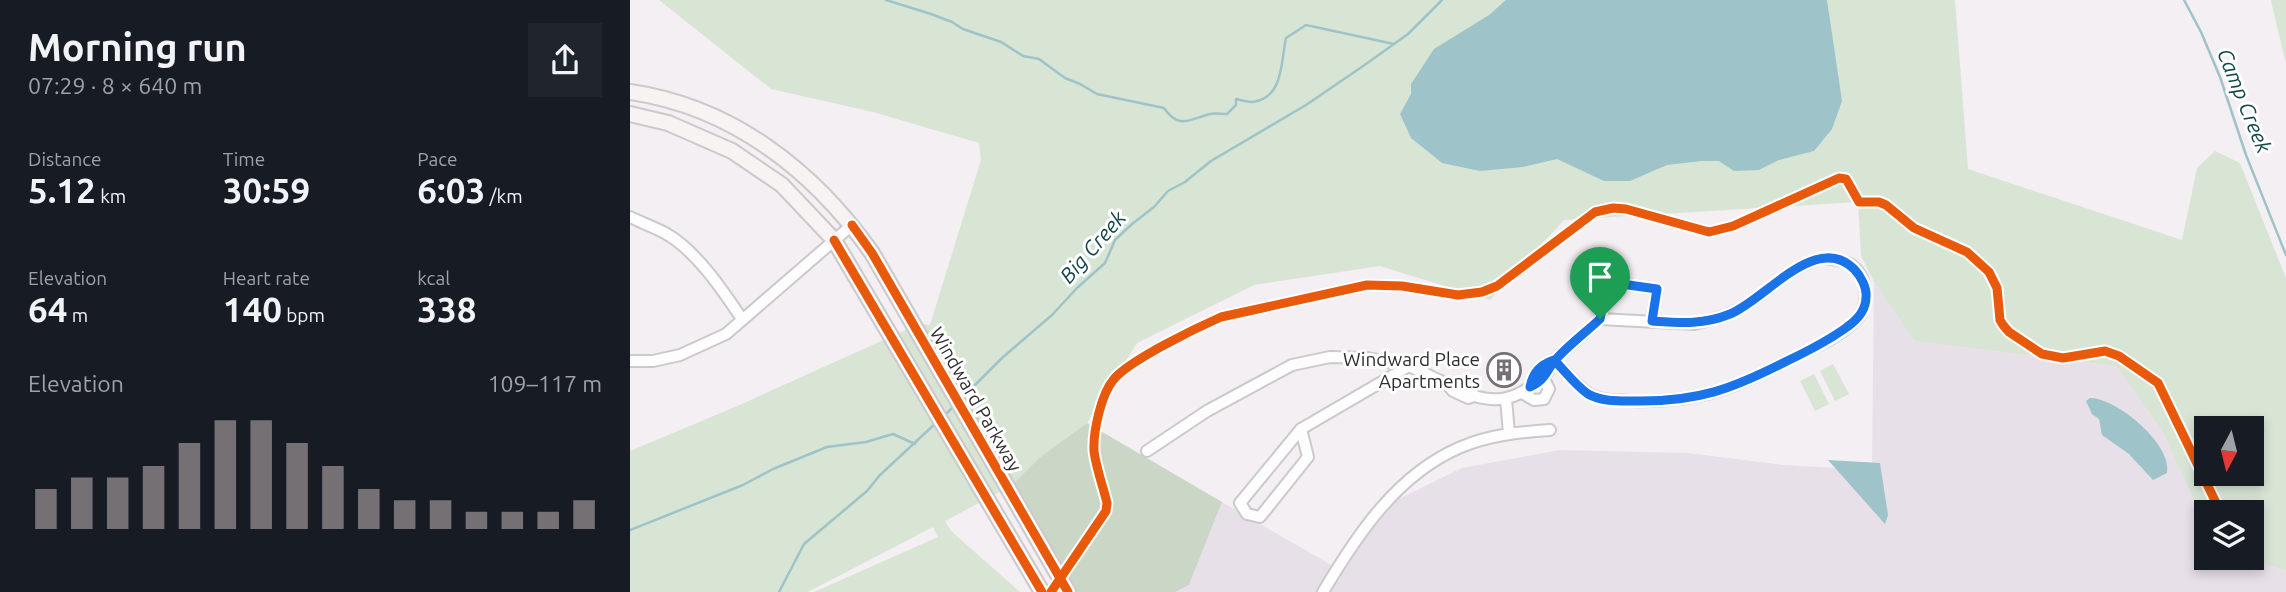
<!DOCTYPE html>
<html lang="en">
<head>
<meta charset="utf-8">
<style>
  body { margin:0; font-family:Ubuntu,sans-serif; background:#20242c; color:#f1f3f6; height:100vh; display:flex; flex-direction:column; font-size:26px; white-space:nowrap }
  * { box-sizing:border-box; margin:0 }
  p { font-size:23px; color:#9ea1a6 }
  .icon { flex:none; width:38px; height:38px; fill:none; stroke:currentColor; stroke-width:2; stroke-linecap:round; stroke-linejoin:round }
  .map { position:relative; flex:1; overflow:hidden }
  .sheet { display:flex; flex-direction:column; background:#171b24; width:630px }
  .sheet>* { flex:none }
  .needle { width:46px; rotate:187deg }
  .controls { position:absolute; left:1564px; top:416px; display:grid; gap:14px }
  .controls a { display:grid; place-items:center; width:70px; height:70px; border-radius:0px; background:#171b24; box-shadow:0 4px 10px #0003; font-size:35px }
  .pin { position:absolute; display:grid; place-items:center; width:60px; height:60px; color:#fff; margin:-72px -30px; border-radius:50% 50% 50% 0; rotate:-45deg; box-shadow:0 0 7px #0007 }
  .pin .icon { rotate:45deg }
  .round { display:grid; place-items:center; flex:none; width:74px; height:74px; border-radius:0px; background:#20242c }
  .summary { display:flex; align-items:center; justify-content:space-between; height:119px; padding:0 28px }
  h1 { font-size:38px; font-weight:700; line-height:52px }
  .metrics { display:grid; grid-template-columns:repeat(3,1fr); gap:10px; height:119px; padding:7px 28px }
  .metrics div { display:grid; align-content:center }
  .metrics b { font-size:35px; font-weight:700 }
  .metrics small { font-size:19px; font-weight:400 }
  .metrics p { font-size:19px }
  .chart { height:196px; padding:14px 28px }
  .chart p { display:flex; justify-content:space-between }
  .chart svg { width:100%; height:126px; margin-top:7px; stroke:#747074; stroke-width:6 }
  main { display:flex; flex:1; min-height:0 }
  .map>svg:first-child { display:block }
  .built { fill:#e7e0e8 }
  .green { fill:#d8e5d5; fill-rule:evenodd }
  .forest { fill:#cad7c6 }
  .water { fill:#9ec3c8 }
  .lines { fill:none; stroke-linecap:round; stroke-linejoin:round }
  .stream { stroke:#9ec3c8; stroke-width:2.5 }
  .minor-casing { stroke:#cbc9cb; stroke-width:14 }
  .secondary-casing { stroke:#cbc9cb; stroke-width:18 }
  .minor { stroke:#fdfdfd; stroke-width:10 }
  .secondary { stroke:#f7f3f2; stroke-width:14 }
  .cycleway-casing { stroke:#fff; stroke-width:13 }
  .cycleway { stroke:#e8590c; stroke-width:9 }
  .route-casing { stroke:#fff; stroke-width:14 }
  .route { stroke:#1a73e8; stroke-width:9 }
  .labels { text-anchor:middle; stroke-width:6; stroke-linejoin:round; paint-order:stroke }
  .poi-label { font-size:19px; fill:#2f2c2f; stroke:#fff; text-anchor:end }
  .street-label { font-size:19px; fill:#2f2c2f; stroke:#fff }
  .water-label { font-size:21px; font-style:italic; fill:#124448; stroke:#fff }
</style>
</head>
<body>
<main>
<section class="sheet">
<div class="summary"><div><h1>Morning run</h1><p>07:29 · 8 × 640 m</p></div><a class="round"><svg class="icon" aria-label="share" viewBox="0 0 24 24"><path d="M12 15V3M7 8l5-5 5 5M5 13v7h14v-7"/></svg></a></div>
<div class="metrics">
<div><p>Distance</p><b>5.12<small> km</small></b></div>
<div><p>Time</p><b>30:59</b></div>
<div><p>Pace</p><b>6:03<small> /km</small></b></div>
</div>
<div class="metrics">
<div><p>Elevation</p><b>64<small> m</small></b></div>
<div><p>Heart rate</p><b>140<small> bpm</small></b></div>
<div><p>kcal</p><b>338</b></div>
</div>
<div class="chart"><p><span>Elevation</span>109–117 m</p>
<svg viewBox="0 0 160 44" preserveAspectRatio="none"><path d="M5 44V30M15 44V26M25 44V26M35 44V22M45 44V14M55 44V6M65 44V6M75 44V14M85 44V22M95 44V30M105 44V34M115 44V34M125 44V38M135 44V38M145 44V38M155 44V34"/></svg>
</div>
</section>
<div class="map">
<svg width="1656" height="592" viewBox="0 0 1656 592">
  <rect width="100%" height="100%" fill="#f3eff3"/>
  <path class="built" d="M 1244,282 L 1284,341 L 1486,366 L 1532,431 L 1577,529 L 1577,558 L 1618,558 L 1656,571 L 1656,592 L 545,592 L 559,585 L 592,502 L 703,566 L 742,512 L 832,468 L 930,450 L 1058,453 L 1153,465 L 1242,470 Z"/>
  <g class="green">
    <path d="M 29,0 L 1325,0 L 1338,169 L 1552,240 L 1567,168 L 1585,151 L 1610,163 L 1656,278 L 1656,571 L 1618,558 L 1622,558 L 1622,513 L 1577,513 L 1577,529 L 1532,431 L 1486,366 L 1284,341 L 1244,282 L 1231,256 L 1228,202 L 934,220 L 860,300 L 750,266 L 624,285 L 507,343 L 457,423 L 410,457 L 381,486 L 315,521 L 321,531 L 390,592 L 184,592 L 308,537 L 303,527 L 178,592 L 0,592 L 0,451 L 105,407 L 289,324 L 300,325 L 351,160 L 349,143 L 243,112 L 141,89 ZM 1577,429 L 1622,429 L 1622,474 L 1577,474 Z"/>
    <path d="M 1641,0 L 1656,0 L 1656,64 L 1641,1 Z"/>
    <path d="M 1203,364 L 1219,394 L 1205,401 L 1190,371 Z"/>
    <path d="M 1184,374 L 1199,404 L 1185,411 L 1170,381 Z"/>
  </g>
  <path class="forest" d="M 457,423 L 592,502 L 559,585 L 545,592 L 439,592 L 381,486 L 410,457 Z"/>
  <g class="water">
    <path d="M 876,0 L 1197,0 L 1212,101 L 1202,129 L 1184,151 L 1149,160 L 1129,170 L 1104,171 L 1089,161 L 1071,161 L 1037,165 L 1000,181 L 974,181 L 927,159 L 893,167 L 850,171 L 812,163 L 781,138 L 770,114 L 781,94 L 781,84 L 804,49 L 859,15 Z"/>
    <path d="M 1460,398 C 1487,398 1543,445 1537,473 L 1523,480 L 1499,454 L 1472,435 L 1469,419 L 1462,414 L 1456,401 Z"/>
    <path d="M 1198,460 L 1250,463 L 1258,515 L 1255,524 Z"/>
  </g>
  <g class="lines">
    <g class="stream">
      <path d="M 256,0 L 301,14 L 322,22 L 333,29 L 371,42 L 393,56 L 409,59 L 435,78 L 450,84 L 467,94 L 534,108 C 549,130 560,119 580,114 C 585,113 591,114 597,114 L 606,105 L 606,99 C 611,100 618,102 623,102 C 654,98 651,60 656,38 L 676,25 L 764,44"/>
      <path d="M 1554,0 L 1571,32 L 1590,77 L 1616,155 L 1656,255"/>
      <path d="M 332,398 L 372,358 L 422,315 L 447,288 L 475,263 L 485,240 L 502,224 L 524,207 L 538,191 L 555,182 L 581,161 L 676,105 L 736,64 L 778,34 L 812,0"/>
      <path d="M 315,415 L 325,405"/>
      <path d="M 0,530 L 113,485 L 143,469 L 197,447 L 236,442 L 263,434 L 285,444"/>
      <path d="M 149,592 L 174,544 L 237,491 L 250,475 L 307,422"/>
    </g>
    <g class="minor-casing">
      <g id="minor">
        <path d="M 0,217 C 12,223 24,227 35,233 C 66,250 93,291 112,319"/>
        <path d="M 1194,258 C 1202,259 1213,260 1220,264 C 1238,276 1241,305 1226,320 C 1210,336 1187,346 1167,356 C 1103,388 1073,403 1000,401 C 986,400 971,401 959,394 C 946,386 935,371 924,360 L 970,319 L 1064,324 C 1080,320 1097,317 1111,308 C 1139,292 1160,265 1194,258 Z"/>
        <path d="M 970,319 L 977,282 L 1027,289 L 1022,321"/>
        <path d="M 924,360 C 918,373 913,381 900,387 C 903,372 910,365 924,360 Z"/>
        <path d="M 0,361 L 23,361 L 50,355 L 96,334 L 222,225"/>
        <path d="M 826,383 L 841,390 L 844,396 L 838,398 L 823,391 L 817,384 Z"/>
        <path d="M 892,393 L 904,400 L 914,399 L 919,389 L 912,375"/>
        <path d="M 844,396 C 866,402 882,400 900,387"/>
        <path d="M 876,399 L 879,433"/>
        <path d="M 671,429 L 678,457 L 630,517 L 617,514 L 610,503 Z"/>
        <path d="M 671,429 L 779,366"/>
        <path d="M 517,451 L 577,411 L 662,365 L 700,357 L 738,358 L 779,366 L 817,384"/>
        <path d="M 693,592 C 727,535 767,474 831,447 C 859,435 890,432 920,430"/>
      </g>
    </g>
    <g class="secondary-casing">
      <g id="secondary">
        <path d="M 0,92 C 103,107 184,171 242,253 L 438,592"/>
        <path d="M 0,114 L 38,123 L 102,151 L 152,185 L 204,240 L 412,592"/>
      </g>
    </g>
    <use href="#minor" class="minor"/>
    <use href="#secondary" class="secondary"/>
    <g class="cycleway-casing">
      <g id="cycleway">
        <path d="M 222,225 L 242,253 L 438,592"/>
        <path d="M 204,240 L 412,592"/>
        <path d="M 421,592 L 476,511 L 477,503 C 473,486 466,468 464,451 C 463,432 471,394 484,379 C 500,360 566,328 591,317 L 737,285 L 772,286 L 828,295 L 852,292 L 867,286 L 965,212 L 983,208 L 996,209 L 1079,232 L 1103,226 L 1209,178 L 1216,179 L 1229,202 L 1249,202 L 1256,205 L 1284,228 L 1337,252 L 1359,272 L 1367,288 L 1370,320 L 1373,325 L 1379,332 L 1412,354 L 1433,358 L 1475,351 L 1489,356 L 1528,383 L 1591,513"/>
      </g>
    </g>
    <use href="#cycleway" class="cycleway"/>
  </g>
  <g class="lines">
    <g class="route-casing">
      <path id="route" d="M 970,319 C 956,332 940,344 927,358 C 916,370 917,379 900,387 C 903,372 910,365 924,360 C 935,371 946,386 958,394 C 972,402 990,401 1005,401 C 1068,402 1102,389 1157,361 C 1178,351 1198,341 1217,327 C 1227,320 1236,311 1236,297 C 1237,288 1231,276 1224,269 C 1186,231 1134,301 1100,314 C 1073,325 1051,323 1022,321 L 1027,289 L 977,282 L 970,319"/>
    </g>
    <use href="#route" class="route"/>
  </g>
  <defs>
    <g id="building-ring" transform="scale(1.75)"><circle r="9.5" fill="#fff" stroke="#747074" stroke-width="1.5"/><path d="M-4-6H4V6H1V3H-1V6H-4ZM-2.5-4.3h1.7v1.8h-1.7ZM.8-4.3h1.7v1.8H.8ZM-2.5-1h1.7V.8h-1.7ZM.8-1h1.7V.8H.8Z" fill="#747074"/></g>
  </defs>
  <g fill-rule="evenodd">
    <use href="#building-ring" x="874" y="370"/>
  </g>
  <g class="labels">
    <g class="poi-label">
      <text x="850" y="366">Windward Place<tspan x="850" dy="22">Apartments</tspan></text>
    </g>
    <g class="street-label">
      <text transform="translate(346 399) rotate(60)" y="7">Windward Parkway</text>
    </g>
    <g class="water-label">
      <text transform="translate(1614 101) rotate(68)" y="7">Camp Creek</text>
      <text transform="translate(463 247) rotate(-49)" y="7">Big Creek</text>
    </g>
  </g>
</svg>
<div class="controls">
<a><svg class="needle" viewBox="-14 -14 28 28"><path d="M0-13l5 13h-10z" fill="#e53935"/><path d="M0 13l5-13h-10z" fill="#9ea1a6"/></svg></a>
<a><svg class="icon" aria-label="layers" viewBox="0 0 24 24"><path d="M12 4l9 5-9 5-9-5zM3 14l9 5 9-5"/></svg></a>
</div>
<div class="pin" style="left:970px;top:319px;background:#1e9e55"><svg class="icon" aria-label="arrive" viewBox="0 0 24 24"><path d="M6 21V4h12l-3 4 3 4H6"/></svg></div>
</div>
</main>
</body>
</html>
